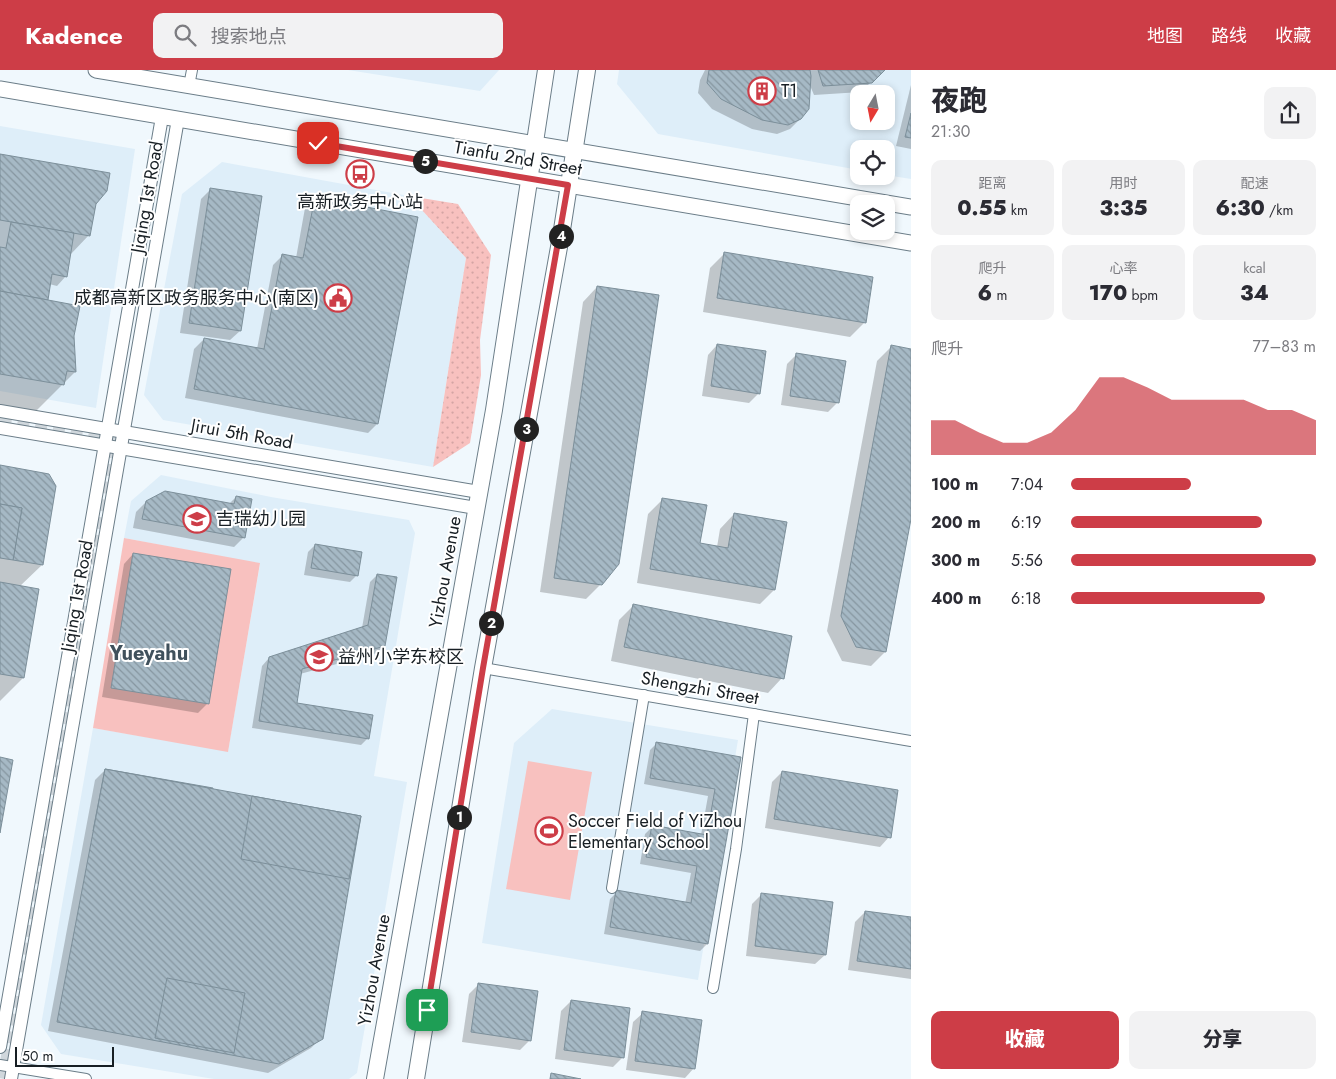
<!DOCTYPE html>
<html lang="zh">
<head>
<meta charset="utf-8">
<style>
  body { margin:0; font-family:Jost,"Noto Sans SC",sans-serif; background:#f2f2f3; color:#2b2b33; height:100vh; display:flex; flex-direction:column; font-size:19px; white-space:nowrap }
  * { box-sizing:border-box; margin:0 }
  p { font-size:16px; color:#7c7c81 }
  .icon { flex:none; width:28px; height:28px; fill:none; stroke:currentColor; stroke-width:2; stroke-linecap:round; stroke-linejoin:round }
  .map { position:relative; flex:1; overflow:hidden }
  .details { display:flex; flex-direction:column; background:#fff; width:425px }
  .details>* { flex:none }
  .needle { width:32px; rotate:190deg }
  .tools { position:absolute; left:850px; top:15px; display:grid; gap:10px }
  .tools a { display:grid; place-items:center; width:45px; height:45px; border-radius:10px; background:#fff; box-shadow:0 2px 8px #0003; font-size:25px }
  .scale { position:absolute; left:15px; bottom:12px; width:99px; box-sizing:border-box; padding-left:5px; border:2px solid #181f24; border-top:0; font-size:14px; line-height:18px; white-space:nowrap; color:#181f24; -webkit-text-stroke:4px #fff; paint-order:stroke }
  .pin { position:absolute; display:grid; place-items:center; width:42px; height:42px; color:#fff; margin:-21px; border-radius:10px; box-shadow:0 2px 8px #0006 }
  .km { position:absolute; width:25px; height:25px; margin:-12px; border-radius:50%; background:#222; color:#fff; font-size:14px; line-height:25px; text-align:center }
  .round { display:grid; place-items:center; flex:none; width:52px; height:52px; border-radius:10px; background:#f2f2f3 }
  .headline { display:flex; align-items:center; justify-content:space-between; height:85px; padding:0 20px }
  h1 { font-size:28px; font-weight:800; line-height:38px }
  .figures { display:grid; grid-template-columns:repeat(3,1fr); gap:8px; height:85px; padding:5px 20px }
  .figures div { display:grid; align-content:center; border-radius:10px; background:#f2f2f3; text-align:center }
  .figures b { font-size:21px; font-weight:800 }
  .figures small { font-size:14px; font-weight:400 }
  .figures p { font-size:14px }
  .chart { height:140px; padding:10px 20px }
  .chart p { display:flex; justify-content:space-between }
  .chart svg { width:100%; height:90px; margin-top:5px; fill:#cd3d47; opacity:.7 }
  .cta { display:flex; gap:10px; margin-top:auto; padding:10px 20px }
  .cta a { flex:1; height:58px; border-radius:10px; background:#cd3d47; color:#fff; font-size:20px; font-weight:800; line-height:58px; text-align:center }
  .cta a+a { background:#f2f2f3; color:#2b2b33 }
  ul { padding:0 20px; list-style:none; font-size:16px }
  li { display:grid; grid-template-columns:80px 60px 1fr; align-items:center; height:38px }
  li i { height:12px; border-radius:6px; background:#cd3d47 }
  header { display:flex; align-items:center; gap:30px; box-sizing:border-box; height:70px; padding:0 25px; background:#cd3d47; color:#fff }
  header strong { font-size:24px }
  nav { display:flex; gap:28px; margin-inline-start:auto; font-size:18px }
  .search { width:350px; height:45px; background:#f2f2f3; display:flex; align-items:center; gap:12px; box-sizing:border-box; padding:0 18px; border-radius:10px; color:#7c7c81; font-size:19px }
  main { display:flex; flex:1; min-height:0 }
  .map>svg:first-child { display:block }
  .built { fill:#deeef9; fill-rule:evenodd }
  .green { fill:url(#green-dots) }
  .pitch { fill:#f8c1bf }
  .shadow { fill:#0003 }
  .building { fill:url(#building-back-hatch); stroke:#7c8f9a }
  .lines { fill:none; stroke-linecap:round; stroke-linejoin:round }
  .tertiary-tunnel { stroke:#d0d7dc; stroke-width:12; stroke-dasharray:12 6; stroke-linecap:butt }
  .minor-casing { stroke:#6b7d88; stroke-width:12 }
  .tertiary-casing { stroke:#6b7d88; stroke-width:14 }
  .secondary-casing { stroke:#6b7d88; stroke-width:17 }
  .primary-casing { stroke:#6b7d88; stroke-width:18 }
  .minor { stroke:#fff; stroke-width:10 }
  .tertiary { stroke:#fff; stroke-width:12 }
  .secondary { stroke:#fff; stroke-width:15 }
  .primary { stroke:#fff; stroke-width:16 }
  .route-casing { stroke:#fff; stroke-width:10 }
  .route { stroke:#cd3d47; stroke-width:6 }
  .labels { text-anchor:middle; stroke-width:4; stroke-linejoin:round; paint-order:stroke }
  .poi-label { font-size:18px; fill:#181f24; stroke:#fff; text-anchor:start }
  .street-label { font-size:18px; fill:#181f24; stroke:#fff }
  .quarter-label { font-size:20px; font-weight:bold; fill:#40515c; stroke:#fff }
</style>
</head>
<body>
<header>
<strong>Kadence</strong>
<div class="search"><svg class="icon" aria-label="search" viewBox="0 0 24 24"><circle cx="10" cy="10" r="6"/><path d="M15 15l6 6"/></svg>搜索地点</div>
<nav><a>地图</a><a>路线</a><a>收藏</a></nav>
</header>
<main>
<div class="map">
<svg width="911" height="1009" viewBox="0 0 911 1009">
  <defs>
    <pattern id="green-dots" width="8" height="8" patternUnits="userSpaceOnUse" patternTransform="scale(1.25)"><rect width="8" height="8" fill="#f8c1bf"/><path d="M2 2h.1M6 6h.1" fill="none" stroke="#d4a5a4" stroke-width="1.8" stroke-linecap="round"/></pattern>
    <pattern id="building-back-hatch" width="6" height="6" patternUnits="userSpaceOnUse" patternTransform="scale(1.25)"><rect width="6" height="6" fill="#a6b9c5"/><path d="M-1 5l2 2M0 0l6 6M5-1l2 2" fill="none" stroke="#8696a0"/></pattern>
  </defs>
  <rect width="100%" height="100%" fill="#f0f8fd"/>
  <g class="built">
    <path d="M 348,0 L 499,0 L 480,21 Z"/>
    <path d="M 619,0 L 911,0 L 911,109 L 886,105 L 886,79 L 859,79 L 859,100 L 658,64 L 617,14 ZM 859,24 L 886,24 L 886,51 L 859,51 Z"/>
    <path d="M 0,56 L 135,79 L 96,338 L 0,321 Z"/>
    <path d="M 222,92 L 409,126 L 466,188 L 433,397 L 163,350 L 144,325 L 182,124 Z"/>
    <path d="M 161,405 L 271,427 L 409,450 L 415,463 L 374,706 L 407,712 L 357,1003 L 349,1009 L 214,1009 L 61,984 L 41,955 L 93,658 L 228,681 L 260,494 L 124,468 L 131,431 Z"/>
    <path d="M 552,639 L 738,670 L 698,910 L 482,873 L 514,673 Z"/>
  </g>
  <path class="green" d="M 409,126 L 458,134 L 491,185 L 480,270 L 481,305 L 470,373 L 433,397 L 466,188 Z"/>
  <g class="pitch">
    <path d="M 124,468 L 260,493 L 228,682 L 93,658 Z"/>
    <path d="M 528,691 L 592,702 L 570,830 L 506,819 Z"/>
  </g>
  <g class="shadow">
    <path d="M 705,0 L 883,0 L 861,22 L 814,25 L 809,13 L 800,49 L 790,59 L 777,64 L 752,59 L 712,39 L 698,23 L 700,10 Z"/>
    <path d="M 911,15 L 911,79 L 896,76 Z"/>
    <path d="M 0,86 L 95,134 L 89,165 L 70,185 L 66,206 L 57,216 L 49,214 L 45,231 L 73,266 L 75,302 L 26,351 L 0,347 Z"/>
    <path d="M 211,119 L 240,261 L 230,270 L 180,263 L 201,129 Z"/>
    <path d="M 315,129 L 377,354 L 368,363 L 185,328 L 194,279 L 204,269 L 257,279 L 273,195 L 282,186 L 296,188 L 305,138 Z"/>
    <path d="M 725,183 L 865,252 L 850,267 L 703,242 L 710,198 Z"/>
    <path d="M 597,217 L 601,514 L 586,529 L 540,522 L 583,232 Z"/>
    <path d="M 717,275 L 759,323 L 749,333 L 702,326 L 708,285 Z"/>
    <path d="M 891,277 L 911,280 L 911,442 L 885,582 L 871,596 L 842,591 L 827,561 L 877,291 Z"/>
    <path d="M 797,284 L 838,332 L 828,342 L 781,335 L 787,294 Z"/>
    <path d="M 0,396 L 54,416 L 42,495 L 19,517 L 23,608 L 0,631 Z"/>
    <path d="M 236,427 L 251,430 L 243,468 L 234,477 L 133,458 L 136,442 L 146,432 L 228,435 Z"/>
    <path d="M 663,429 L 699,474 L 717,477 L 720,459 L 734,444 L 774,520 L 760,534 L 637,513 L 648,444 Z"/>
    <path d="M 315,475 L 357,505 L 350,512 L 304,505 L 308,482 Z"/>
    <path d="M 133,484 L 208,633 L 198,643 L 102,627 L 124,494 Z"/>
    <path d="M 377,505 L 384,575 L 377,583 L 300,604 L 295,634 L 368,668 L 361,675 L 252,658 L 262,596 L 269,588 L 362,558 L 370,512 Z"/>
    <path d="M 633,536 L 782,608 L 768,623 L 611,591 L 619,550 Z"/>
    <path d="M 657,673 L 740,688 L 707,874 L 700,881 L 604,864 L 610,829 L 617,822 L 685,834 L 691,803 L 640,794 L 645,764 L 652,757 L 701,765 L 708,726 L 644,714 L 650,680 Z"/>
    <path d="M 105,700 L 321,968 L 311,978 L 268,1003 L 48,961 L 95,710 Z"/>
    <path d="M 782,702 L 889,767 L 880,777 L 765,758 L 772,712 Z"/>
    <path d="M 762,824 L 825,885 L 815,894 L 746,886 L 752,834 Z"/>
    <path d="M 865,842 L 911,849 L 911,909 L 848,900 L 855,852 Z"/>
    <path d="M 479,914 L 530,970 L 520,980 L 462,972 L 469,924 Z"/>
    <path d="M 571,931 L 623,987 L 613,997 L 555,989 L 561,941 Z"/>
    <path d="M 643,943 L 694,998 L 685,1008 L 626,1000 L 633,952 Z"/>
  </g>
  <g class="building">
    <path d="M 709,0 L 810,0 L 811,6 L 809,39 L 801,49 L 788,55 L 762,50 L 721,29 L 707,13 Z"/>
    <path d="M 818,0 L 885,0 L 872,13 L 823,16 Z"/>
    <path d="M 911,43 L 911,68 L 905,67 Z"/>
    <path d="M 0,84 L 110,103 L 107,121 L 96,134 L 90,166 L 0,150 Z"/>
    <path d="M 210,118 L 262,126 L 241,261 L 189,253 Z"/>
    <path d="M 315,127 L 418,147 L 378,354 L 194,319 L 204,268 L 264,279 L 282,184 L 303,188 Z"/>
    <path d="M 11,152 L 74,163 L 67,207 L 52,204 L 48,230 L 0,221 L 0,177 L 6,178 Z"/>
    <path d="M 724,182 L 873,207 L 866,253 L 717,228 Z"/>
    <path d="M 597,216 L 659,225 L 619,494 L 602,515 L 554,508 Z"/>
    <path d="M 0,221 L 80,236 L 74,266 L 76,302 L 67,301 L 64,315 L 0,304 Z"/>
    <path d="M 717,274 L 766,281 L 760,324 L 711,316 Z"/>
    <path d="M 891,275 L 911,279 L 911,449 L 886,582 L 856,577 L 841,546 Z"/>
    <path d="M 796,283 L 846,291 L 839,333 L 790,326 Z"/>
    <path d="M 0,395 L 49,404 L 56,416 L 43,495 L 13,490 L 22,438 L 0,434 Z"/>
    <path d="M 165,421 L 234,434 L 236,426 L 252,429 L 245,468 L 142,449 L 146,431 Z"/>
    <path d="M 662,428 L 707,435 L 700,473 L 728,478 L 734,443 L 787,452 L 775,520 L 650,499 Z"/>
    <path d="M 0,434 L 22,438 L 13,490 L 0,488 Z"/>
    <path d="M 315,474 L 362,482 L 358,506 L 311,498 Z"/>
    <path d="M 133,483 L 231,499 L 209,634 L 111,618 Z"/>
    <path d="M 377,504 L 397,507 L 385,576 L 302,599 L 297,633 L 373,645 L 369,669 L 259,651 L 269,587 L 368,555 Z"/>
    <path d="M 0,512 L 39,519 L 24,608 L 0,604 Z"/>
    <path d="M 633,534 L 792,566 L 784,609 L 624,577 Z"/>
    <path d="M 656,672 L 741,687 L 708,874 L 610,857 L 616,820 L 691,833 L 697,796 L 646,787 L 652,755 L 707,765 L 715,719 L 650,708 Z"/>
    <path d="M 0,687 L 13,690 L 0,763 Z"/>
    <path d="M 105,699 L 213,718 L 201,781 L 93,761 Z"/>
    <path d="M 105,699 L 361,746 L 323,969 L 279,994 L 57,952 Z"/>
    <path d="M 782,701 L 898,720 L 891,768 L 774,749 Z"/>
    <path d="M 252,726 L 361,746 L 349,809 L 241,789 Z"/>
    <path d="M 761,823 L 833,832 L 826,885 L 755,876 Z"/>
    <path d="M 865,841 L 911,847 L 911,899 L 857,891 Z"/>
    <path d="M 167,908 L 245,923 L 234,983 L 155,968 Z"/>
    <path d="M 478,913 L 538,921 L 531,971 L 471,962 Z"/>
    <path d="M 571,930 L 630,938 L 624,988 L 564,980 Z"/>
    <path d="M 642,941 L 702,950 L 695,999 L 635,991 Z"/>
    <path d="M 551,1003 L 581,1009 L 550,1009 Z"/>
  </g>
  <g class="lines">
    <path class="tertiary-tunnel" d="M 0,348 L 115,367 L 3,1009"/>
    <g class="minor-casing">
      <g id="minor">
        <path d="M 189,16 L 192,0"/>
        <path d="M 483,598 L 911,671"/>
        <path d="M 612,818 L 644,625"/>
        <path d="M 713,918 L 736,779 L 754,644"/>
        <path d="M 0,995 L 86,1009"/>
      </g>
    </g>
    <g class="tertiary-casing">
      <g id="tertiary">
        <path d="M 0,341 L 479,422"/>
        <path d="M 0,358 L 476,438"/>
        <path d="M 0,977 L 162,47"/>
        <path d="M 11,1009 L 178,49"/>
      </g>
    </g>
    <g class="secondary-casing">
      <g id="secondary">
        <path d="M 96,0 L 911,137"/>
        <path d="M 0,19 L 911,173"/>
      </g>
    </g>
    <g class="primary-casing">
      <g id="primary">
        <path d="M 375,1009 L 494,340 L 546,0"/>
        <path d="M 416,1009 L 483,598 L 561,166 L 587,0"/>
      </g>
    </g>
    <use href="#minor" class="minor"/>
    <use href="#tertiary" class="tertiary"/>
    <use href="#secondary" class="secondary"/>
    <use href="#primary" class="primary"/>
  </g>
  <g class="lines">
    <g class="route-casing">
      <path id="route" d="M 318,73 L 568,115 L 483,598 L 427,940"/>
    </g>
    <use href="#route" class="route"/>
  </g>
  <defs>
    <g id="building-ring" transform="scale(1.4375)"><circle r="9.5" fill="#fff" stroke="#cd3d47" stroke-width="1.5"/><path d="M-4-6H4V6H1V3H-1V6H-4ZM-2.5-4.3h1.7v1.8h-1.7ZM.8-4.3h1.7v1.8H.8ZM-2.5-1h1.7V.8h-1.7ZM.8-1h1.7V.8H.8Z" fill="#cd3d47"/></g>
    <g id="bus-ring" transform="scale(1.4375)"><circle r="9.5" fill="#fff" stroke="#cd3d47" stroke-width="1.5"/><path d="M-5-6H5V4H4V6H2V4H-2V6H-4V4H-5ZM-3.5-4V0h7V-4ZM-3.5 1.2v1.5H-2V1.2ZM2 1.2v1.5H3.5V1.2Z" fill="#cd3d47"/></g>
    <g id="civic-ring" transform="scale(1.4375)"><circle r="9.5" fill="#fff" stroke="#cd3d47" stroke-width="1.5"/><path d="M-.6-6.5H3V-4.5H.6V-3L4-1V1h2V6H-6V1h2V-1L-.6-3ZM-1.2 2.5V6h2.4V2.5Z" fill="#cd3d47"/></g>
    <g id="school-ring" transform="scale(1.4375)"><circle r="9.5" fill="#fff" stroke="#cd3d47" stroke-width="1.5"/><path d="M0-5L7-2L0 1L-7-2ZM-4 1L0 2.5L4 1V4Q0 6-4 4Z" fill="#cd3d47"/></g>
    <g id="stadium-ring" transform="scale(1.4375)"><circle r="9.5" fill="#fff" stroke="#cd3d47" stroke-width="1.5"/><path d="M0-5a6.5 5 0 1 0 0 10a6.5 5 0 1 0 0-10ZM-3.5-1.8h7v3.6h-7Z" fill="#cd3d47"/></g>
  </defs>
  <g fill-rule="evenodd">
    <use href="#building-ring" x="762" y="21"/>
    <use href="#bus-ring" x="360" y="104"/>
    <use href="#civic-ring" x="338" y="228"/>
    <use href="#school-ring" x="197" y="449"/>
    <use href="#school-ring" x="319" y="587"/>
    <use href="#stadium-ring" x="549" y="761"/>
  </g>
  <g class="labels">
    <g class="poi-label">
      <text x="781" y="27">T1</text>
      <text x="360" y="138" text-anchor="middle">高新政务中心站</text>
      <text x="319" y="234" text-anchor="end">成都高新区政务服务中心(南区)</text>
      <text x="216" y="455">吉瑞幼儿园</text>
      <text x="338" y="593">益州小学东校区</text>
      <text x="568" y="757">Soccer Field of YiZhou<tspan x="568" dy="21">Elementary School</tspan></text>
    </g>
    <g class="street-label">
      <text transform="translate(518 88) rotate(10)" y="6">Tianfu 2nd Street</text>
      <text transform="translate(147 127) rotate(-80)" y="6">Jiqing 1st Road</text>
      <text transform="translate(242 364) rotate(10)" y="6">Jirui 5th Road</text>
      <text transform="translate(445 502) rotate(-80)" y="6">Yizhou Avenue</text>
      <text transform="translate(77 526) rotate(-80)" y="6">Jiqing 1st Road</text>
      <text transform="translate(700 618) rotate(10)" y="6">Shengzhi Street</text>
      <text transform="translate(374 900) rotate(-80)" y="6">Yizhou Avenue</text>
    </g>
    <g class="quarter-label">
      <text x="149" y="590">Yueyahu</text>
    </g>
  </g>
</svg>
<div class="tools">
<a><svg class="needle" viewBox="-14 -14 28 28"><path d="M0-13l5 13h-10z" fill="#e53935"/><path d="M0 13l5-13h-10z" fill="#7c7c81"/></svg></a>
<a><svg class="icon" aria-label="locate" viewBox="0 0 24 24"><circle cx="12" cy="12" r="6"/><path d="M12 2v4M12 18v4M2 12h4M18 12h4"/></svg></a>
<a><svg class="icon" aria-label="layers" viewBox="0 0 24 24"><path d="M12 4l9 5-9 5-9-5zM3 14l9 5 9-5"/></svg></a>
</div>
<div class="scale">50 m</div>
<div class="pin" style="left:427px;top:940px;background:#1e9e55"><svg class="icon" aria-label="arrive" viewBox="0 0 24 24"><path d="M6 21V4h12l-3 4 3 4H6"/></svg></div>
<div class="pin" style="left:318px;top:73px;background:#d93025"><svg class="icon" aria-label="check" viewBox="0 0 24 24"><path d="M5 12l5 5 9-10"/></svg></div>
<b class="km" style="left:459px;top:747px">1</b>
<b class="km" style="left:491px;top:553px">2</b>
<b class="km" style="left:526px;top:359px">3</b>
<b class="km" style="left:561px;top:166px">4</b>
<b class="km" style="left:425px;top:91px">5</b>
</div>
<section class="details">
<div class="headline"><div><h1>夜跑</h1><p>21:30</p></div><a class="round"><svg class="icon" aria-label="share" viewBox="0 0 24 24"><path d="M12 15V3M7 8l5-5 5 5M5 13v7h14v-7"/></svg></a></div>
<div class="figures">
<div><p>距离</p><b>0.55<small> km</small></b></div>
<div><p>用时</p><b>3:35</b></div>
<div><p>配速</p><b>6:30<small> /km</small></b></div>
</div>
<div class="figures">
<div><p>爬升</p><b>6<small> m</small></b></div>
<div><p>心率</p><b>170<small> bpm</small></b></div>
<div><p>kcal</p><b>34</b></div>
</div>
<div class="chart"><p><span>爬升</span>77–83 m</p>
<svg viewBox="0 0 160 44" preserveAspectRatio="none"><path d="M0 44V27L10 27L20 33L30 38L40 38L50 33L60 22L70 6L80 6L90 11L100 17L110 17L120 17L130 17L140 22L150 22L160 27V44z"/></svg>
</div>
<ul>
<li><b>100 m</b>7:04<i style="width:49%"></i></li>
<li><b>200 m</b>6:19<i style="width:78%"></i></li>
<li><b>300 m</b>5:56<i style="width:100%"></i></li>
<li><b>400 m</b>6:18<i style="width:79%"></i></li>
</ul>
<div class="cta"><a>收藏</a><a>分享</a></div>
</section>
</main>
</body>
</html>
